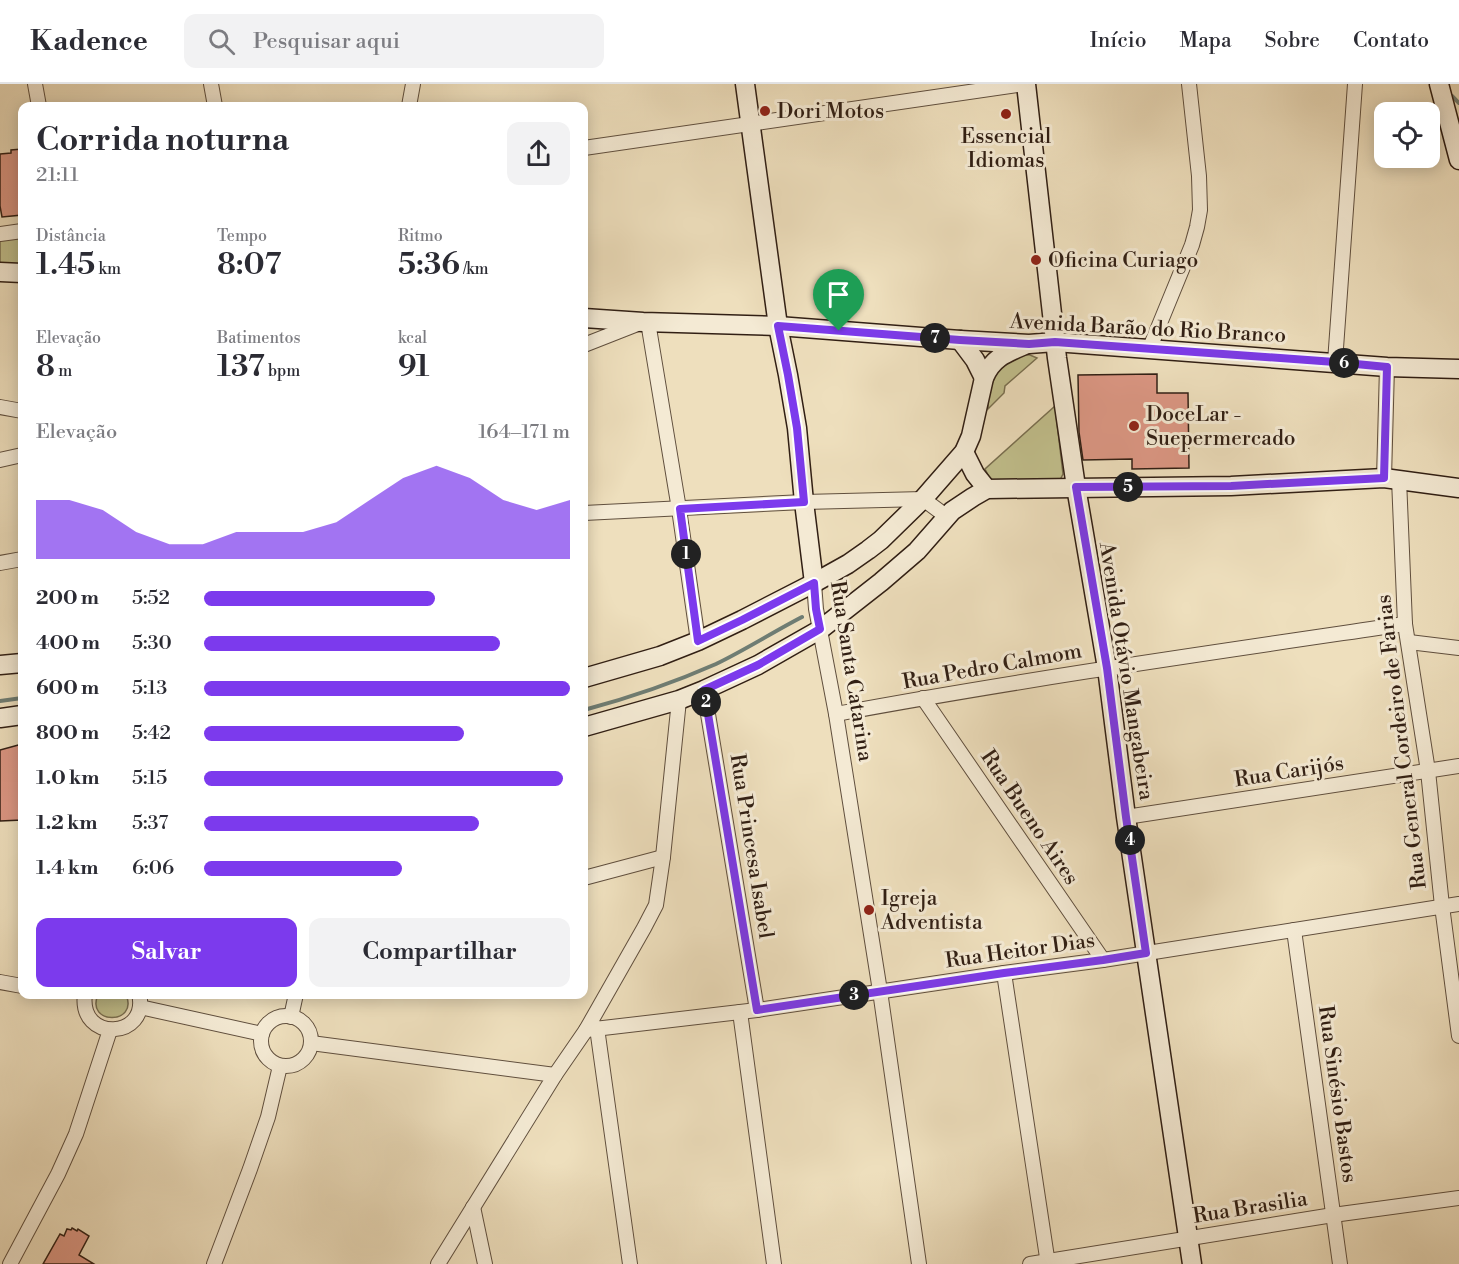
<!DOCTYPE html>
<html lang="pt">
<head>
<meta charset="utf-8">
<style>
  body { margin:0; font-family:"Libre Bodoni",serif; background:#f2f2f3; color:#2b2b33; height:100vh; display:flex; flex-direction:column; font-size:22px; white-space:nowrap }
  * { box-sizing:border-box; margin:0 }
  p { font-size:20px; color:#7c7c81 }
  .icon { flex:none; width:33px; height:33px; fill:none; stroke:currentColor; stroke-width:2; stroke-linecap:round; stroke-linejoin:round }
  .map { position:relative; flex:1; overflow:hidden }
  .sheet { position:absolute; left:18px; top:18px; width:570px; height:897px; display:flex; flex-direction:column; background:#fff; border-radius:12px; box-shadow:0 3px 15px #0003 }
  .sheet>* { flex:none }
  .tools { position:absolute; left:1374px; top:18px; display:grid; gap:12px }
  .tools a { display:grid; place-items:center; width:66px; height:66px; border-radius:12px; background:#fff; box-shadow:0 3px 15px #0003; font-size:30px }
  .pin { position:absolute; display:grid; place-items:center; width:51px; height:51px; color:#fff; margin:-62px -26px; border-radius:50% 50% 50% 0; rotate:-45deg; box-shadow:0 0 6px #0007 }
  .pin .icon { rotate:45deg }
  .km { position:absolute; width:30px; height:30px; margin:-15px; border-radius:50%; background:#222; color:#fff; font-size:16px; line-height:30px; text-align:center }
  .round { display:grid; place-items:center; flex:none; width:63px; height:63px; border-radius:12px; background:#f2f2f3 }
  .head { display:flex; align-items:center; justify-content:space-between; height:102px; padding:0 18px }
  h1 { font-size:33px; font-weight:600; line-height:45px }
  .figures { display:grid; grid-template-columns:repeat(3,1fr); gap:9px; height:102px; padding:6px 18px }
  .figures div { display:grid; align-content:center }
  .figures b { font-size:30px; font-weight:600 }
  .figures small { font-size:16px; font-weight:400 }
  .figures p { font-size:16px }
  .chart { height:168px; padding:12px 18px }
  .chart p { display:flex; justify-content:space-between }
  .chart svg { width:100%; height:108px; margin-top:6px; fill:#7c3aed; opacity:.7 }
  .action { display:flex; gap:12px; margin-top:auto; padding:12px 18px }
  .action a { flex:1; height:69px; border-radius:12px; background:#7c3aed; color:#fff; font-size:24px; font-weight:600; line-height:69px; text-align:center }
  .action a+a { background:#f2f2f3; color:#2b2b33 }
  ul { padding:0 18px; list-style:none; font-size:20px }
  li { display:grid; grid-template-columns:96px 72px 1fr; align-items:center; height:45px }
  li i { height:15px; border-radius:8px; background:#7c3aed }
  header { display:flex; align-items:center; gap:36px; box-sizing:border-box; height:84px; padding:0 30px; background:#fff; border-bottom:2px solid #e1e1e2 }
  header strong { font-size:28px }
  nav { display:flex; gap:33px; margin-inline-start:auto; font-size:21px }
  .search { width:420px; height:54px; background:#f2f2f3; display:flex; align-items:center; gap:15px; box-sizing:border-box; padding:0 21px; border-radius:12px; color:#7c7c81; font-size:22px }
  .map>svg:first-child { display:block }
  .green { fill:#c1bf8c; stroke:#796f50; stroke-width:1.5 }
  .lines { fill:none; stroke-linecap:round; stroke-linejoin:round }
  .stream { stroke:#6f7d73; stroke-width:4 }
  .building { fill:#dc9784; stroke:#311f14; stroke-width:1.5 }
  .street-casing { stroke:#604f3e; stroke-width:16 }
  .secondary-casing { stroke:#311f14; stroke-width:21 }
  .street { stroke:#f4ead4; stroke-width:14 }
  .secondary { stroke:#f4ead4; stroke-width:18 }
  .route-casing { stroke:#fff; stroke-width:12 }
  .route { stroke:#7c3aed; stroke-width:8 }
  .poi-dot { fill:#8f2418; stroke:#f4ead4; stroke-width:2 }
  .labels { text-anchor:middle; stroke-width:6; stroke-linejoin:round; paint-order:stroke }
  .poi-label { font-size:21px; fill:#311f14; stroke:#f4ead4; text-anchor:start }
  .street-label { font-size:21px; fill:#311f14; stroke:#f4ead4 }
</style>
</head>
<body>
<header>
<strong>Kadence</strong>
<div class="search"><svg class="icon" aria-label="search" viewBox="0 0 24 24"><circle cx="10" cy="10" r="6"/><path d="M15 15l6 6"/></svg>Pesquisar aqui</div>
<nav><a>Início</a><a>Mapa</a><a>Sobre</a><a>Contato</a></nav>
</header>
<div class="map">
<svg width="1459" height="1180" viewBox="0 0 1459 1180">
  <rect width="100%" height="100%" fill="#eedfbd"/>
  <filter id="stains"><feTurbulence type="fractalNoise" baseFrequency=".00333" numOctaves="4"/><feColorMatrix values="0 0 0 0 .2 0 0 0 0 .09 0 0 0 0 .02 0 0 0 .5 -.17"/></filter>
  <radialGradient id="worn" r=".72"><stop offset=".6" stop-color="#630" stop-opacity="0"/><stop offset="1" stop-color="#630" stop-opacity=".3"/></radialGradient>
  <g class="green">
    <path d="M 22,154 L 22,183 L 0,182 L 0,156 Z"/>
    <path d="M 1015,269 L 1030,271 L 1037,274 L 1005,302 L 1004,309 L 988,325 L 988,289 Z"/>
    <path d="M 1055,322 L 1063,390 L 1060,396 L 992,399 L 985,385 Z"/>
    <path d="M 98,911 L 126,911 C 139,941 85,941 98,911 Z"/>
  </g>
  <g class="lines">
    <g class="stream">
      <path d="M 1452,12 L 1459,19"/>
      <path d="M 0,617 L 22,614"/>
      <path d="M 584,626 C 629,614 673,599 716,580 C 745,566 773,548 802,533"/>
    </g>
  </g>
  <g class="building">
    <path d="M 22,65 L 22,131 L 2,133 L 0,122 L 0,70 L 11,69 L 11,66 Z"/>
    <path d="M 1157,290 L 1157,309 L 1188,309 L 1189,384 L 1132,385 L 1132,375 L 1083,376 L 1079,348 L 1078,291 Z"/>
    <path d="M 22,660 L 22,736 L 0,737 L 0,666 Z"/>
    <path d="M 72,1144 L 77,1147 L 78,1145 L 89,1152 L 79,1171 L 94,1180 L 43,1180 L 60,1150 L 64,1152 L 67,1145 L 71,1146 Z"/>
  </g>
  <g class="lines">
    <g class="street-casing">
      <g id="street">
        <path d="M 35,0 L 39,22"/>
        <path d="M 211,0 L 215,22"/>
        <path d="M 409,22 L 413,0"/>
        <path d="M 584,64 L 1024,0"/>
        <path d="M 0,150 L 22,147"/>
        <path d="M 648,238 L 679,425 L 698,557"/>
        <path d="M 584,261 L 640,239"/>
        <path d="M 1149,266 L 1192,161 L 1197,143 L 1200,126 L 1199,92 L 1189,0"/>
        <path d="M 1335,278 L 1355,0"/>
        <path d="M 0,323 L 22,327"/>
        <path d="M 0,376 L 22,371"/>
        <path d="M 1384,394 L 1387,283"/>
        <path d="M 1399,395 L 1405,540 L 1428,687 L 1442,822 L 1459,952"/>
        <path d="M 584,429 L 804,418 L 923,415 L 946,432"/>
        <path d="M 0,479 L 22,475"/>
        <path d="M 814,499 L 816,525 L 836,630 L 880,907 L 919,1180"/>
        <path d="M 1409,558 L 1459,564"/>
        <path d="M 704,606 L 757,926"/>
        <path d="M 923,614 L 1103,876"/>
        <path d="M 836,630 C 1025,595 1215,568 1405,540"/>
        <path d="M 1126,733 L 1459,682"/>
        <path d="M 584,794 L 663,773"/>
        <path d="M 1294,846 L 1340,1180"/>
        <path d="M 1004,889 L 1048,1180"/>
        <path d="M 0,898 L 22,902"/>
        <path d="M 85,910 C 78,959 150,955 139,910"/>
        <path d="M 140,923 L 262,950"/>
        <path d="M 740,928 L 774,1180"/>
        <circle cx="286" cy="957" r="25"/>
        <path d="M 291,933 L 296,910"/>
        <path d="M 597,944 L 630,1180"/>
        <path d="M 586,946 L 757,926 L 1004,889 L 1103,876 L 1459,820"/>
        <path d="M 311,959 L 555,991"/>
        <path d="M 473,1123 L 485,1180"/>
        <path d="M 10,1180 L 58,1090 L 76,1050 L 110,946"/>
        <path d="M 214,1180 L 250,1085 L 268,1033 L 280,982"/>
        <path d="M 438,1180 L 555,991 L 586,946 L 644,844 L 656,821 L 663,773 L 679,616"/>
        <path d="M 1030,1180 L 1333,1131 L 1459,1114"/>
      </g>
    </g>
    <g class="secondary-casing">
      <g id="secondary">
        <path d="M 745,0 L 778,242 L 788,291 L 797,344 L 804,418 L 814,499"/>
        <path d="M 1026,0 L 1057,274 L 1076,403 L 1107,584 L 1126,733 L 1192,1180"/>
        <path d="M 1439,0 L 1459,76"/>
        <path d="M 0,188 L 22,189"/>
        <path d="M 584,234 L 643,238 L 778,242 L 960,256 L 1029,260 L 1055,258 L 1387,283 L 1459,285"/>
        <path d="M 960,256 L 975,276 L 984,294"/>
        <path d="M 964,368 L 975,390 L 987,405"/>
        <path d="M 0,581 L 22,579"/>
        <path d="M 584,594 L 660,572 L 698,557 L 742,536 L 814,499 L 848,480 L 868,466 L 881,456 L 923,415 L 964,368 L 971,352 L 984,294 C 992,274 1006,269 1025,261"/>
        <path d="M 0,634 L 22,631"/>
        <path d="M 584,643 L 679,616 L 704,606 L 758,581 L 821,545 L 881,498 L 917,467 L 952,427 L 973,413 L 987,405 L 1231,402 L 1384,394 L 1459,404"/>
      </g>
    </g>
    <use href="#street" class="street"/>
    <use href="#secondary" class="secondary"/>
  </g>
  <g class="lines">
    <g class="route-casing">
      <path id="route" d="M 778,242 L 960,256 L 1029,260 L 1055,258 L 1335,278 L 1387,283 L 1384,394 L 1231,402 L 1076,403 L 1107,584 L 1126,733 L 1146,869 L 1103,876 L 1004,889 L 757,926 L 704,606 L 758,581 L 820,545 L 816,525 L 814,499 L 742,536 L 698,557 L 680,425 L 804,418 L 797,344 L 788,291 Z"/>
    </g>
    <use href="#route" class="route"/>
  </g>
  <g class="poi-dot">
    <circle cx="765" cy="27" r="6"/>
    <circle cx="1006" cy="30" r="6"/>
    <circle cx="1036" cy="176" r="6"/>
    <circle cx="1134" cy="342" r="6"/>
    <circle cx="869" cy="826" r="6"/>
  </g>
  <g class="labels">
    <g class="poi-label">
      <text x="777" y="34">Dori Motos</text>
      <text x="1006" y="59" text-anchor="middle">Essencial<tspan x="1006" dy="24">Idiomas</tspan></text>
      <text x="1048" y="183">Oficina Curiago</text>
      <text x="1146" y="337">DoceLar -<tspan x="1146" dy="24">Suepermercado</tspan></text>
      <text x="881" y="821">Igreja<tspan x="881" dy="24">Adventista</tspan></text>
    </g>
    <g class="street-label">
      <text transform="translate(1148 244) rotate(3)" y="7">Avenida Barão do Rio Branco</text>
      <text transform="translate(992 582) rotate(-10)" y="7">Rua Pedro Calmom</text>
      <text transform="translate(852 587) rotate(81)" y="7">Rua Santa Catarina</text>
      <text transform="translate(1127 587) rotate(81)" y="7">Avenida Otávio Mangabeira</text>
      <text transform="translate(1401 658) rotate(-97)" y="7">Rua General Cordeiro de Farias</text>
      <text transform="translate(1289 687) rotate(-9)" y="7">Rua Carijós</text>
      <text transform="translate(1030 733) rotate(56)" y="7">Rua Bueno Aires</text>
      <text transform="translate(752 762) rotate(81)" y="7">Rua Princesa Isabel</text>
      <text transform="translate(1020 866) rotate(-8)" y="7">Rua Heitor Dias</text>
      <text transform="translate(1338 1010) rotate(82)" y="7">Rua Sinésio Bastos</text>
      <text transform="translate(1250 1123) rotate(-9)" y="7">Rua Brasilia</text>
    </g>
  </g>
  <rect width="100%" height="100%" filter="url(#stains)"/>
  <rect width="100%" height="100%" fill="url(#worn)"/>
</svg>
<div class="tools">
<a><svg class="icon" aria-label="locate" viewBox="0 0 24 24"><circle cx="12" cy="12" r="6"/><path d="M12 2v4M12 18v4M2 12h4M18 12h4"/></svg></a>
</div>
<div class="pin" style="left:839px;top:247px;background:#1e9e55"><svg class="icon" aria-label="arrive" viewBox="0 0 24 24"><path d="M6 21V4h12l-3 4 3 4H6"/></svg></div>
<b class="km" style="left:686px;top:470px">1</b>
<b class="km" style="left:706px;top:618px">2</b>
<b class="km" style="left:854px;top:911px">3</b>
<b class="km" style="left:1130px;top:756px">4</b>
<b class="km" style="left:1128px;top:403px">5</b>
<b class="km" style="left:1344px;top:279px">6</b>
<b class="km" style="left:935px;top:254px">7</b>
<section class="sheet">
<div class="head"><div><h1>Corrida noturna</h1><p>21:11</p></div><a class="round"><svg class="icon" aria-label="share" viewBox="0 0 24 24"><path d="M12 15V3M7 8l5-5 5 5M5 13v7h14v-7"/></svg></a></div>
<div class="figures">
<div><p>Distância</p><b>1.45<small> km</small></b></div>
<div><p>Tempo</p><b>8:07</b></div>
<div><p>Ritmo</p><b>5:36<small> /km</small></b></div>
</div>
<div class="figures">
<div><p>Elevação</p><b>8<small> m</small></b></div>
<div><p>Batimentos</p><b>137<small> bpm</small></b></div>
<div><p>kcal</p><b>91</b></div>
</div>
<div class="chart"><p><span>Elevação</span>164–171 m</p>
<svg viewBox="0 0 160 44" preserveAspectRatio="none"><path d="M0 44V20L10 20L20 24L30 33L40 38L50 38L60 33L70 33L80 33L90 29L100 20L110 11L120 6L130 11L140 20L150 24L160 20V44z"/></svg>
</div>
<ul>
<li><b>200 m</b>5:52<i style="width:63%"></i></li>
<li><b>400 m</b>5:30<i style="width:81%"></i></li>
<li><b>600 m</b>5:13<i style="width:100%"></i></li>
<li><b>800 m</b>5:42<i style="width:71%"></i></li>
<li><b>1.0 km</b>5:15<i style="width:98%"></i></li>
<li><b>1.2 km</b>5:37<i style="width:75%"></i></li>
<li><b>1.4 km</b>6:06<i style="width:54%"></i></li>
</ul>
<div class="action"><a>Salvar</a><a>Compartilhar</a></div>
</section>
</div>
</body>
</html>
